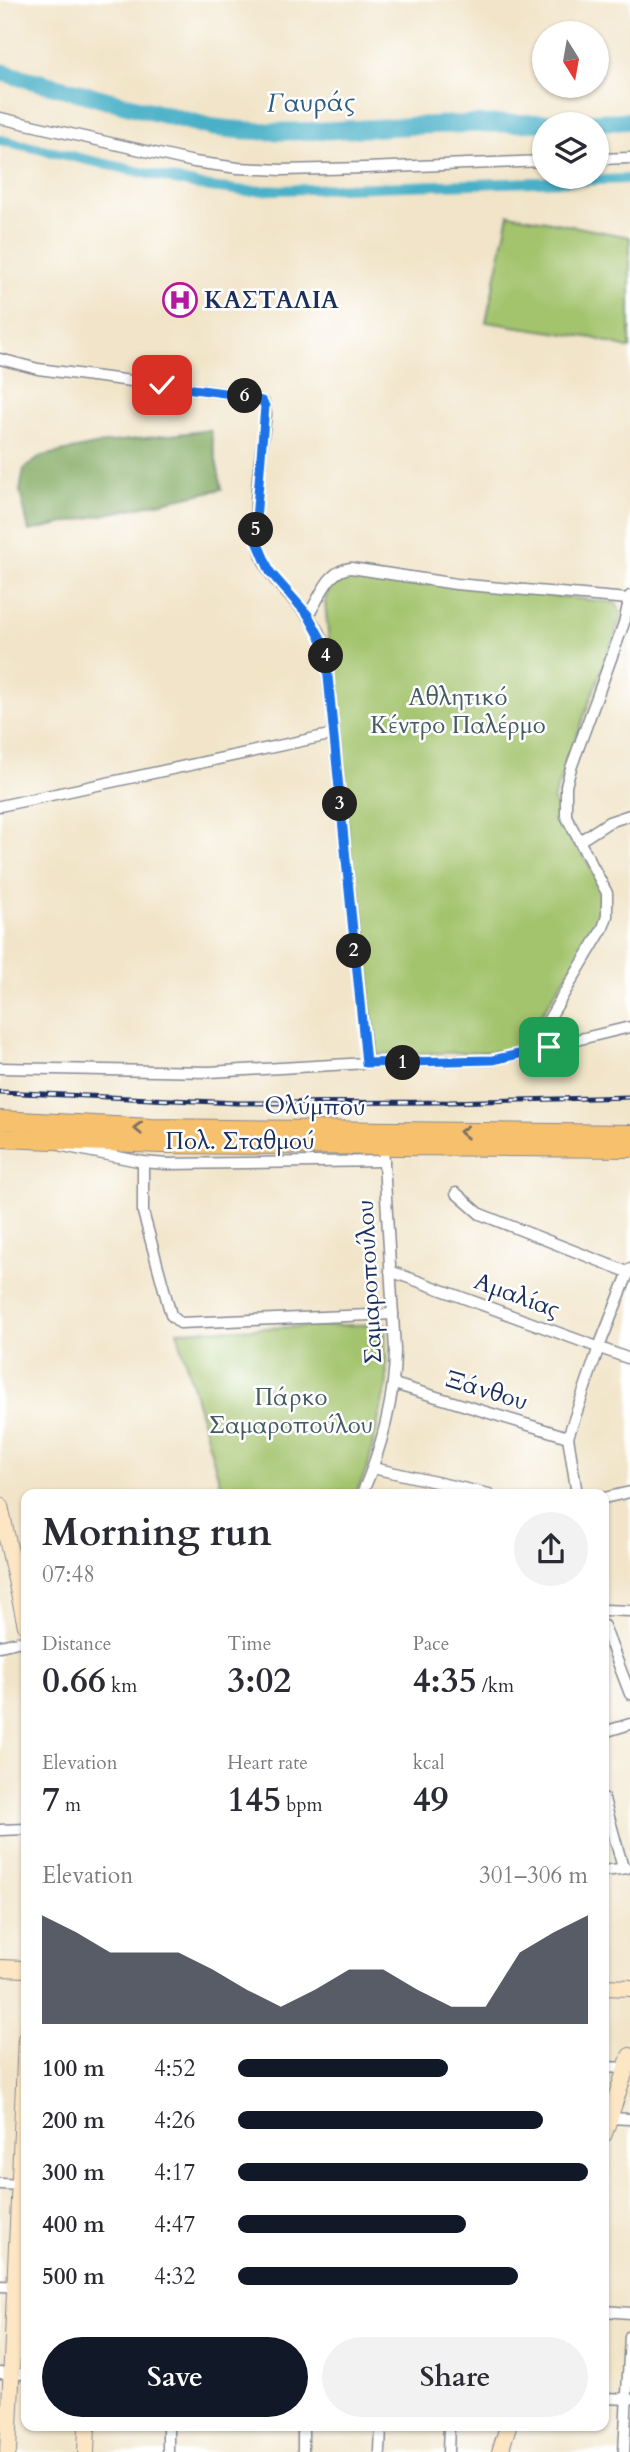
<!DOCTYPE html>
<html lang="en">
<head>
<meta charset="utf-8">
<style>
  body { margin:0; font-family:Cardo,serif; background:#f2f2f3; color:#2b2b33; height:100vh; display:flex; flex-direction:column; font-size:26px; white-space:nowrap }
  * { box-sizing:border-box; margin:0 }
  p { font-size:23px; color:#7c7c81 }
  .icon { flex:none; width:38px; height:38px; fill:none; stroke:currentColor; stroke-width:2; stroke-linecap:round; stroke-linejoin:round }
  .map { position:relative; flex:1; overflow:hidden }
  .panel { position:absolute; left:21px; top:1489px; width:588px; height:942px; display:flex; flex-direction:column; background:#fff; border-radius:14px; box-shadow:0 2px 5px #0004 }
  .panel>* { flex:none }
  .needle { width:46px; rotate:169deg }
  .controls { position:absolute; left:532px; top:21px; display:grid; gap:14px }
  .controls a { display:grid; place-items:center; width:77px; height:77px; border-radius:50%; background:#fff; box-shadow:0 2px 5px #0004; font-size:35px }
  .pin { position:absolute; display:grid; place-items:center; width:60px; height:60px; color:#fff; margin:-30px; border-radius:14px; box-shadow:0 4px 10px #0006 }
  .km { position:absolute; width:35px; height:35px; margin:-18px; border-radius:50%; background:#222; color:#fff; font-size:19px; line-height:35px; text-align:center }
  .round { display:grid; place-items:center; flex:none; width:74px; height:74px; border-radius:37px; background:#f2f2f3 }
  .headline { display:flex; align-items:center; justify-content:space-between; height:119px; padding:0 21px }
  h1 { font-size:38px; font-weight:700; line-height:52px }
  .stats { display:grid; grid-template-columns:repeat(3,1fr); gap:10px; height:119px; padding:7px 21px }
  .stats div { display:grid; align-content:center }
  .stats b { font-size:35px; font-weight:700 }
  .stats small { font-size:19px; font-weight:400 }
  .stats p { font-size:19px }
  .chart { height:196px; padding:14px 21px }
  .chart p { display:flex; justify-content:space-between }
  .chart svg { width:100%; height:126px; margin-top:7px; fill:#111827; opacity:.7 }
  .action { display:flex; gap:14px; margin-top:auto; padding:14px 21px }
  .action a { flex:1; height:80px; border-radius:42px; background:#111827; color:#fff; font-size:28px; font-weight:700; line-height:80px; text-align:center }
  .action a+a { background:#f2f2f3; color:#2b2b33 }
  ul { padding:0 21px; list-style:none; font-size:23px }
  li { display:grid; grid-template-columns:112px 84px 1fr; align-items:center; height:52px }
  li i { height:18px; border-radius:9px; background:#111827 }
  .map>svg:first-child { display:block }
  .green { fill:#a3c36c; stroke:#5f7965; stroke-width:2 }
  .forest { fill:#82a960; stroke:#4e6c5f; stroke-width:2 }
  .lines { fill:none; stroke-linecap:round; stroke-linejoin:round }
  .canal { stroke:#48b0c7; stroke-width:10 }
  .river { stroke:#48b0c7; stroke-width:18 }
  .street-casing { stroke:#868a93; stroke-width:13 }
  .secondary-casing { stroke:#868a93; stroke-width:18 }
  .primary-casing { stroke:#868a93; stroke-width:20 }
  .street { stroke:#fff; stroke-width:10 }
  .secondary { stroke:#fce6c4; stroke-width:16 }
  .primary { stroke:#f7c06c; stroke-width:18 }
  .rail-casing { stroke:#1b2f5e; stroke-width:5 }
  .rail { stroke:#fff; stroke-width:2.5; stroke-dasharray:8; stroke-linecap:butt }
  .oneway { stroke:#7e7064 }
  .route-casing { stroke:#fff; stroke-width:14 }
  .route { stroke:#1a73e8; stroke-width:9 }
  .labels { text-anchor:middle; stroke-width:5; stroke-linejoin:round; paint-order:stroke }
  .poi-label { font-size:24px; font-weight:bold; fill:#1b2f5e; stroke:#fff; text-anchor:start }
  .park-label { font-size:24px; fill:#445b62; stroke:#fff }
  .street-label { font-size:24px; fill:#1b2f5e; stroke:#fff }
  .water-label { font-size:26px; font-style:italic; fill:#2b5c83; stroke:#fff }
</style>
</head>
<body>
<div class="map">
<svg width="630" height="2452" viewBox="0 0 630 2452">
  <rect width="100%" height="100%" fill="#fff"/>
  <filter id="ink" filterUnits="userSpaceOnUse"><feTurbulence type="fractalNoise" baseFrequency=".0143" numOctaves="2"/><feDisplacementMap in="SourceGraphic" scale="14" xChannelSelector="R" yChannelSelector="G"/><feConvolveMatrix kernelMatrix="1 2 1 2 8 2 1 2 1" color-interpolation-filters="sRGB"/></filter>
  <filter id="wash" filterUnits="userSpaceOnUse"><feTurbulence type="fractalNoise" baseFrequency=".00686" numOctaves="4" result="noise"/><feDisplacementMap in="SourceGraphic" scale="28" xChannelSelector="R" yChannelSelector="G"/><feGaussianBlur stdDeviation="1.57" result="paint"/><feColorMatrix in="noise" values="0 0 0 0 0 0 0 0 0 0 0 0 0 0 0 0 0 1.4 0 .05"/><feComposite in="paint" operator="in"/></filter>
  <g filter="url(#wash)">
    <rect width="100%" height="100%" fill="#f1e4c8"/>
    <g class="green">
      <path d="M 509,214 L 630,237 L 630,349 L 593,338 L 486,322 Z"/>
      <path d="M 345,572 L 616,603 L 622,615 L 553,800 L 602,888 L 602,920 L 518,1051 L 371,1055 L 325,603 C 326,588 333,582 345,572 Z"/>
      <path d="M 385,1324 L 387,1382 L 368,1467 L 356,1494 L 223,1494 L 177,1331 Z"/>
    </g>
    <path class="forest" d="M 210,430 L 222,489 L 29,531 L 20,491 L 24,469 L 42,456 L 105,443 Z"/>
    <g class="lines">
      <path class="canal" d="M 0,140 L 202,186 L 245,191 L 630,179"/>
      <path class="river" d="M 0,72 L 211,127 C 284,137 358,128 431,125 C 497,123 564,123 630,121"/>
    </g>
  </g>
  <g filter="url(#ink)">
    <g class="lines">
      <g class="street-casing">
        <g id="street">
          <path d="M 0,118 L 194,162 L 238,168 L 282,170 L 366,168 L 544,161"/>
          <path d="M 597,159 L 630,158"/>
          <path d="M 0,359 L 38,369 L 240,395 L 257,399 L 264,403 L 266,414 C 261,460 244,533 270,573 C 289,601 311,609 325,646 L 367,1063"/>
          <path d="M 308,615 C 321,597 327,570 351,568 L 456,584 L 628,599"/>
          <path d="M 0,806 L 334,734"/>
          <path d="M 581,840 L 609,822 L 630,815"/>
          <path d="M 536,1050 L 546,1024 L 603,928 L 607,916 L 607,893 L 566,816 L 566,786 L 571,768 L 624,623 L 630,596"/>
          <path d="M 0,1068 L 209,1072 L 367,1063 L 493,1060 L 630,1027"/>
          <path d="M 63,1146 L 143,1162 L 167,1164 L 384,1161"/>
          <path d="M 143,1162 L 143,1212 L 171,1315 L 180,1323 L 393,1314"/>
          <path d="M 456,1193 L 480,1214 L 630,1273"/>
          <path d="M 390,1271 L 630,1359"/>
          <path d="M 394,1384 L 568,1437"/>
          <path d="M 373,1468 L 489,1494"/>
          <path d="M 362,1494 C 381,1450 395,1398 395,1350 L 383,1146"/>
          <path d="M 577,1494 L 568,1437 L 599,1347 L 630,1269"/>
          <path d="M 604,1498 L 630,1492"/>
          <path d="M 604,1610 L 630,1611"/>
          <path d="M 604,1626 L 630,1694"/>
          <path d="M 0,1646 L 26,1640"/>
          <path d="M 604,1732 L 630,1724"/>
          <path d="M 604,1799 L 623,1868"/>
          <path d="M 0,1830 L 26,1829"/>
          <path d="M 604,1871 L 627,1868"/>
          <path d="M 604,2067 L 626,2068"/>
          <path d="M 609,2118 L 630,2119"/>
          <path d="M 0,2184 L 25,2185"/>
          <path d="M 0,2286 L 26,2287"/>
          <path d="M 604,2311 L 630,2313"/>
          <path d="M 0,2373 L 26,2374"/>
          <path d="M 604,2398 L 630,2399"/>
          <path d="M 168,2452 L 168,2426"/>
          <path d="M 303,2452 L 303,2426"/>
          <path d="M 380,2452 L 381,2426"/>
          <path d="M 448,2452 L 449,2426"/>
          <path d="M 624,2452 L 630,2336"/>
        </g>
      </g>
      <g class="secondary-casing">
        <g id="secondary">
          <path d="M 0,1506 L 26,1626"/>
          <path d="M 0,1968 L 26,1969"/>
          <path d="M 604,1987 L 630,1988"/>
          <path d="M 604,2134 L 630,2056"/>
          <path d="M 8,2452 L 26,2039"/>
          <path d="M 86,2452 L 87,2426"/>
          <path d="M 500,2452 L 508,2426"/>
        </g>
      </g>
      <g class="primary-casing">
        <g id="primary">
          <path d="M 0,1120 L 152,1128 L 630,1134"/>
          <path d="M 0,1138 L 161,1144 L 630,1148"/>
        </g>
      </g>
      <use href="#street" class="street"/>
      <use href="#secondary" class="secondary"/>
      <use href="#primary" class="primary"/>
      <g class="rail-casing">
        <path id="rail" d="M 0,1092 L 237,1103 L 449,1102 L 630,1097"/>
      </g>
      <use href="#rail" class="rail"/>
    </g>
    <defs><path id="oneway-chevron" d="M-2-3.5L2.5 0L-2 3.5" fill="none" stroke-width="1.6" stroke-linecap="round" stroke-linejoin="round" transform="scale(1.75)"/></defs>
    <g class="oneway">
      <use href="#oneway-chevron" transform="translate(138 1128) rotate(-178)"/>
      <use href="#oneway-chevron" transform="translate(464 1132) rotate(-179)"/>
    </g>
  </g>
  <g class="lines" filter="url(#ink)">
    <g class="route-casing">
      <path id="route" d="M 162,385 L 240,395 L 262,401 L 265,406 L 256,520 L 256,539 L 270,572 L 308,615 L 325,646 L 366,1063 L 493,1060 L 549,1047"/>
    </g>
    <use href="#route" class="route"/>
  </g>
  <defs>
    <g id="hospital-ring" transform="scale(1.75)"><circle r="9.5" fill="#fff" stroke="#b5179e" stroke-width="1.5"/><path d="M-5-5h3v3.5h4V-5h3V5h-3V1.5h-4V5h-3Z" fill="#b5179e"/></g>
  </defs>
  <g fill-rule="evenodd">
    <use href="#hospital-ring" x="180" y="300"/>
  </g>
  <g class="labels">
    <g class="poi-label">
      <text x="204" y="308">ΚΑΣΤΑΛΙΑ</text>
    </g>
    <g class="park-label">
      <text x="458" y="705">Αθλητικό<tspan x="458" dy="28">Κέντρο Παλέρμο</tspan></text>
      <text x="291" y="1405">Πάρκο<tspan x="291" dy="28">Σαμαροπούλου</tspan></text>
    </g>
    <g class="street-label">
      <text transform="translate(315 1106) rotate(1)" y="8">Ολύμπου</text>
      <text x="240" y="1149">Πολ. Σταθμού</text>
      <text transform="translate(369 1282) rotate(-93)" y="8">Σαμαροπούλου</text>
      <text transform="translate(517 1295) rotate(20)" y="8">Αμαλίας</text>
      <text transform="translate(487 1390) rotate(17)" y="8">Ξάνθου</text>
    </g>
    <g class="water-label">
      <text transform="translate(311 102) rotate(-1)" y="9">Γαυράς</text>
    </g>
  </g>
</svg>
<div class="controls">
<a><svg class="needle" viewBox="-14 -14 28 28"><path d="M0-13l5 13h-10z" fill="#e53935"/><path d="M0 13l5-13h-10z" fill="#7c7c81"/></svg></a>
<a><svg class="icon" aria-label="layers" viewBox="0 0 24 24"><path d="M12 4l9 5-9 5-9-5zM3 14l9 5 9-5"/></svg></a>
</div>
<div class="pin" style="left:549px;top:1047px;background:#1e9e55"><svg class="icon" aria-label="arrive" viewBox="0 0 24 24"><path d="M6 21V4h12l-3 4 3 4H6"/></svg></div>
<div class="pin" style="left:162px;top:385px;background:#d93025"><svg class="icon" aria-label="check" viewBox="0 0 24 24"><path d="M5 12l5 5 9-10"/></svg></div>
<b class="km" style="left:403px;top:1063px">1</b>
<b class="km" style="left:354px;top:951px">2</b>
<b class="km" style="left:340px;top:804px">3</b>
<b class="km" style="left:326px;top:656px">4</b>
<b class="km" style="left:256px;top:530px">5</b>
<b class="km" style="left:245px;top:396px">6</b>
<section class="panel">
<div class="headline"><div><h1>Morning run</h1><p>07:48</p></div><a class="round"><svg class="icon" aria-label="share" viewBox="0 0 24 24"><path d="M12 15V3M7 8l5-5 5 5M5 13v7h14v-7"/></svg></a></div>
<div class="stats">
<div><p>Distance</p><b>0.66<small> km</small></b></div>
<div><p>Time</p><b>3:02</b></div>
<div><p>Pace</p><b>4:35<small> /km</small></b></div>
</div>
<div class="stats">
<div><p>Elevation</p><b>7<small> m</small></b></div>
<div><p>Heart rate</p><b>145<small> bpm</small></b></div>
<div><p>kcal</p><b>49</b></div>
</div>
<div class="chart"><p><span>Elevation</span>301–306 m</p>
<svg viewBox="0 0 160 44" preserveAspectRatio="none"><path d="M0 44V6L10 12L20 19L30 19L40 19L50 25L60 32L70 38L80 32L90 25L100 25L110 32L120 38L130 38L140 19L150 12L160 6V44z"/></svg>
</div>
<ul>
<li><b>100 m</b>4:52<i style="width:60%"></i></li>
<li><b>200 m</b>4:26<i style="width:87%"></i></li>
<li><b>300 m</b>4:17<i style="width:100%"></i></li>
<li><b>400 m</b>4:47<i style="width:65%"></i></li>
<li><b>500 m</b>4:32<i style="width:80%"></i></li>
</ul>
<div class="action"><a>Save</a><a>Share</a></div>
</section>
</div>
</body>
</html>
